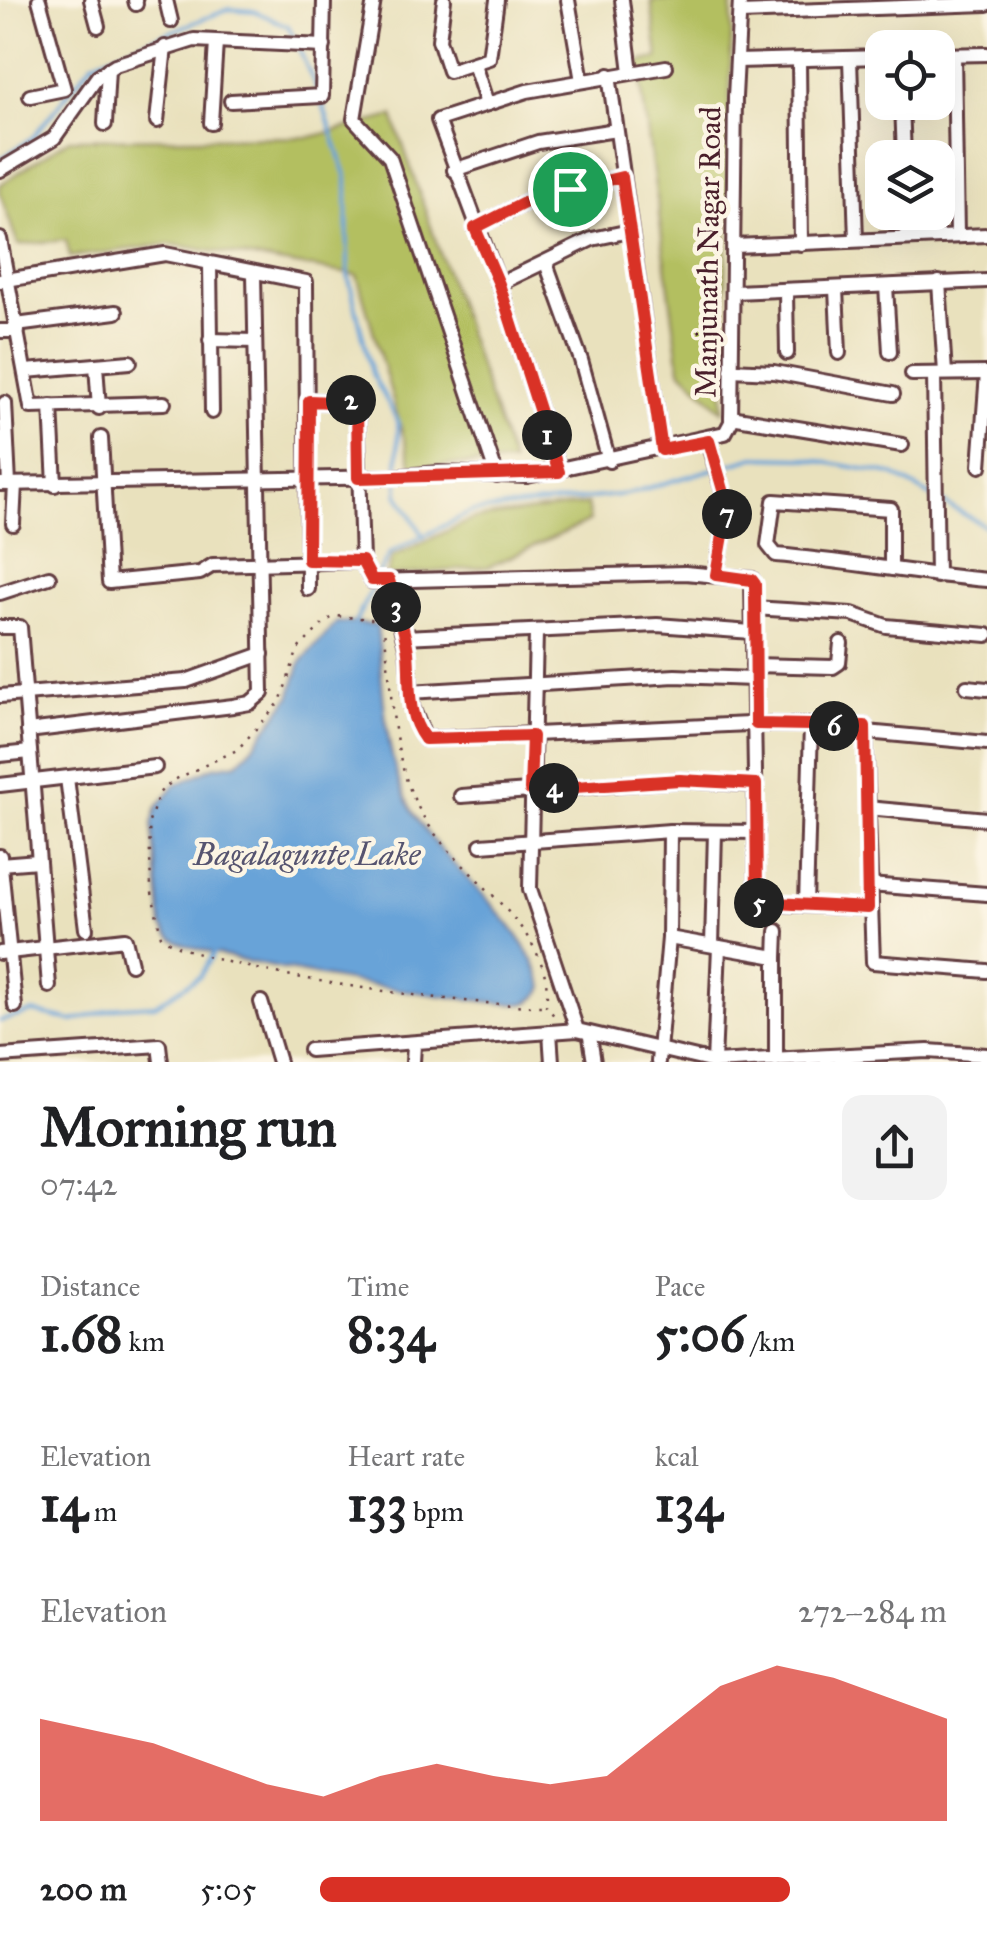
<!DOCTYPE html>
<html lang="en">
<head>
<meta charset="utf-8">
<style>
  body { margin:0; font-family:"IM FELL Great Primer",serif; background:#f2f2f2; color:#202124; height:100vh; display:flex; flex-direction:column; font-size:38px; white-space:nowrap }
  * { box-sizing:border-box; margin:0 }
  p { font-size:32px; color:#757577 }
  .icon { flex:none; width:55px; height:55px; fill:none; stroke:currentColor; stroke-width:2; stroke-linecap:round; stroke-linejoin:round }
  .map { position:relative; height:1062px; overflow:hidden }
  .side { display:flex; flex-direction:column; background:#fff; flex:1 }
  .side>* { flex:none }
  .controls { position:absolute; left:865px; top:30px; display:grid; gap:20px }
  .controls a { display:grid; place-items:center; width:90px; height:90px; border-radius:20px; background:#fff; box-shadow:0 10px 40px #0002; font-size:50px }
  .pin { position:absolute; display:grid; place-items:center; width:85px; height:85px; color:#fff; margin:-42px; border:5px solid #fff; border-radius:50%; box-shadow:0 2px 10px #0007 }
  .km { position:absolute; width:50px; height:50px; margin:-25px; border-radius:50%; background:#222; color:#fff; font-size:28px; line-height:50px; text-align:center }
  .round { display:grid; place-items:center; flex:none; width:105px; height:105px; border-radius:20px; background:#f2f2f2 }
  .head { display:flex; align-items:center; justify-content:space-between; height:170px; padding:0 40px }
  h1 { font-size:55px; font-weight:800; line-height:75px }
  .metrics { display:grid; grid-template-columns:repeat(3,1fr); gap:15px; height:170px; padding:10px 40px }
  .metrics div { display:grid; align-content:center }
  .metrics b { font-size:50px; font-weight:800 }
  .metrics small { font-size:28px; font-weight:400 }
  .metrics p { font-size:28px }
  .chart { height:280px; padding:20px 40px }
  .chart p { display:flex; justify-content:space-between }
  .chart svg { width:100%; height:180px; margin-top:10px; fill:#d93025; opacity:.7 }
  ul { padding:0 40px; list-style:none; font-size:32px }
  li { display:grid; grid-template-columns:160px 120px 1fr; align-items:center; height:75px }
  li i { height:25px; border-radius:12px; background:#d93025 }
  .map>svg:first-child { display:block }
  .green { fill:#b3bf61; stroke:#7e6f46; stroke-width:2.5 }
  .water { fill:#67a3d8; stroke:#586182; stroke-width:2.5 }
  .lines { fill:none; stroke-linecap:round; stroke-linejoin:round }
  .stream { stroke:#67a3d8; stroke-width:4 }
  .minor-casing { stroke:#623c41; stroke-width:18 }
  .path { stroke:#623c41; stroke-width:2.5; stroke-dasharray:2.5 8; stroke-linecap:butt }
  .minor { stroke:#fff; stroke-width:12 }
  .route-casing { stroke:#fff; stroke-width:20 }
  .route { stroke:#d93025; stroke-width:12 }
  .labels { text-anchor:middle; stroke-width:9; stroke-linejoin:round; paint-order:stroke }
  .street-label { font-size:30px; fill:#4a1f2b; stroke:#fcf5e5 }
  .water-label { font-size:32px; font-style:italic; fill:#565470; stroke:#fcf5e5 }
</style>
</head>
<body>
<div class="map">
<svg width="987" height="1062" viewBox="0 0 987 1062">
  <rect width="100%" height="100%" fill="#fcf5e5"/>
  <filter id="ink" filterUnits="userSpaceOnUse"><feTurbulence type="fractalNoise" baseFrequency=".01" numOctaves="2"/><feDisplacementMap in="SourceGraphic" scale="20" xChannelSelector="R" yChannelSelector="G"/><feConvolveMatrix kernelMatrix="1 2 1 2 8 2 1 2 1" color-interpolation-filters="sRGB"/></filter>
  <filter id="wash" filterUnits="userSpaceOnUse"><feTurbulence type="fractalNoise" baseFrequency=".0048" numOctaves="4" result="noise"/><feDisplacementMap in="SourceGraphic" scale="40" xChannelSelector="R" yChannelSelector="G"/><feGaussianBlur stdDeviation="2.25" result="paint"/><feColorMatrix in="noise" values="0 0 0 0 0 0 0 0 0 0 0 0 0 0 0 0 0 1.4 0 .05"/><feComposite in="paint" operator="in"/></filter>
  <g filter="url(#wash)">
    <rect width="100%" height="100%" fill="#e9e1bd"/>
    <g class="green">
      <path d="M 651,0 L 732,0 L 723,411 L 680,369 L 638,62 L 658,58 Z"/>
      <path d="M 393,116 L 512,463 L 412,466 L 357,275 L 169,244 L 70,257 L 66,240 L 18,245 L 0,193 L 0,185 L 69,139 L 311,137 Z"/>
      <path d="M 587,504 L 590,521 L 488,567 L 387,576 L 392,557 L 473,519 Z"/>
    </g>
    <path class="water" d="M 337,622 L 377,625 C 384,688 382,768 419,822 C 458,879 523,919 544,987 C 538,997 531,1004 520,1004 C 473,1004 203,961 171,938 C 167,935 165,930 162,926 L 152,824 L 157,807 L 174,786 L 213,767 L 237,763 L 252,748 L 290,697 L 301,662 Z"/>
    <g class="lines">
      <g class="stream">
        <path d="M 299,49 L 317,90"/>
        <path d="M 321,99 L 347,178 L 348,275 L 372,374 L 398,421 L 398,494 L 424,537"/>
        <path d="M 0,160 L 33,137 L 93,62 L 229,9 L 254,11 L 288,26 L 295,40"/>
        <path d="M 377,577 L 390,553 L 471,512 L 627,494 L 755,457 L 802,458 L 892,474 L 987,527"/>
        <path d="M 353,627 L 373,586"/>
        <path d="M 0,1021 L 33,1012 L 73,1021 L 120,1007 L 155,1005 L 200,976 L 214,953"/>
      </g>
    </g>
  </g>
  <g filter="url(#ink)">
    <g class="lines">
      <g class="minor-casing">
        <g id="minor">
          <path d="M 91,0 L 98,26"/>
          <path d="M 135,0 L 136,4"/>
          <path d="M 166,0 L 171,21"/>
          <path d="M 374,0 L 354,119 L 390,158 L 497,476"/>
          <path d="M 444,0 L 439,40 L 449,71 L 489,58 L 497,0"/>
          <path d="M 568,0 L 582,81"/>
          <path d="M 622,0 L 631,72"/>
          <path d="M 740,13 L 987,4"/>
          <path d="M 938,55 L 987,54"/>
          <path d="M 954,55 L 957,235"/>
          <path d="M 850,59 L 856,240"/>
          <path d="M 799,60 L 801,244"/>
          <path d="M 737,61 L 882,57"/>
          <path d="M 474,64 L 487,104"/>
          <path d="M 609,75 L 662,450"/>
          <path d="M 30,96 L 64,89 L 39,0"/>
          <path d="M 231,101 L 322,96 L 324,0"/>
          <path d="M 902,102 L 904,158"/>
          <path d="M 157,121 L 165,47"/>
          <path d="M 211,123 L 216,42"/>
          <path d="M 105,124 L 108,69"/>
          <path d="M 0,170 L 54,138 L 98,76 L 115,65 L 194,40 L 324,46"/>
          <path d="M 454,170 L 538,142 L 616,130"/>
          <path d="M 906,212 L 907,237"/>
          <path d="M 475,228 L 534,198 L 622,177"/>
          <path d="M 0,239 L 31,407 L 164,403"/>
          <path d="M 734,246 L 987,235"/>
          <path d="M 546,263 L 581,360 L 609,461"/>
          <path d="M 210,265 L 212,412"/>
          <path d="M 0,281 L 165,254 L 306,282 L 308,589"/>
          <path d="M 939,282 L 945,373"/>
          <path d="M 499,284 L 592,239 L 630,231"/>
          <path d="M 886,286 L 890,352"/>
          <path d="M 836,289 L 839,353"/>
          <path d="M 734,292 L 987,281"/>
          <path d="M 786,292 L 787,353"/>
          <path d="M 16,325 L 116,312"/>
          <path d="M 0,331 L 18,331"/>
          <path d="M 210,340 L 255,341"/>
          <path d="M 96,365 L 99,408"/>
          <path d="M 731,370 L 774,372 L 893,394"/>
          <path d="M 26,371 L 130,362"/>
          <path d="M 912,374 L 987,373"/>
          <path d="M 934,374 L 937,576"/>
          <path d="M 309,401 L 357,403 L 362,561 L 372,581 L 685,573 L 752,579 L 757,903 L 868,908"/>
          <path d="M 5,403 L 9,484"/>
          <path d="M 51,406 L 55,485"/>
          <path d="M 731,417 L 902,445"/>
          <path d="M 101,438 L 109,582 L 200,573 L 213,565 L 362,561"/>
          <path d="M 707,439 L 728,507 L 716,575"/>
          <path d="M 980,466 L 987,373"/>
          <path d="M 559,471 L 499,284 L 438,120 L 527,91 L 666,67"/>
          <path d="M 0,484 L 391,477 L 439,473 L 527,476 L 725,433 L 731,422 L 735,97 L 740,0"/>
          <path d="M 13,524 L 15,484"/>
          <path d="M 891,569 L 891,509 L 774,501 L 768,545 L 776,555 C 847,561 916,574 987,580"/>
          <path d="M 389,580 L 407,650 L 412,707 L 425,739 L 749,724 L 865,726 L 873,962 L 987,971"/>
          <path d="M 0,593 L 49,577"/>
          <path d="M 753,608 L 852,614 L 886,626 L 987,635"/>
          <path d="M 0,627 L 20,627 L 49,986"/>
          <path d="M 536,633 L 530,889 L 577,1030"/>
          <path d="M 404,637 L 657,625 L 752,632"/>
          <path d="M 753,665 L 833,667 L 839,663 L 841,643"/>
          <path d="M 967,687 L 987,689"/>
          <path d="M 409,692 L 675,676 L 753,679"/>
          <path d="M 0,696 L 186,681 L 262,654"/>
          <path d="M 28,731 L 233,706 L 250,703 L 262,693 L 254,274"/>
          <path d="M 866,732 L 987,743"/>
          <path d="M 0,755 L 30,752"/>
          <path d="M 67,778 L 86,929"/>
          <path d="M 0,785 L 155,767"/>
          <path d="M 461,796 L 680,780 L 756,785"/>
          <path d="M 867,808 L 987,819"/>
          <path d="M 481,845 L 670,831 L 757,832"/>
          <path d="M 0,856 L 15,1006"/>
          <path d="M 0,864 L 38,861"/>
          <path d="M 869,885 L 987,894"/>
          <path d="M 806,905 L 811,725"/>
          <path d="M 669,938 L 776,957 L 776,1060"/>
          <path d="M 712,945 L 715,832"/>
          <path d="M 0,953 L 125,939 L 131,964"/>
          <path d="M 776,957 L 777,931"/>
          <path d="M 261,1002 L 279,1062"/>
          <path d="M 550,1032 L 552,1062"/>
          <path d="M 590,1037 L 594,1062"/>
          <path d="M 310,1050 L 577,1030 L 714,1062 L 928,1051 L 987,1055"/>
          <path d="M 0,1056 L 159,1045 L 161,1062"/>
          <path d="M 413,1062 L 414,1045"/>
          <path d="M 658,1062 L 669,938 L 670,831"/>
          <path d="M 714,1062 L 719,947"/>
        </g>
      </g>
      <g class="path">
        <path d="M 376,592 C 398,671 381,757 430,827 C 466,880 557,933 546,1006 L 556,1018"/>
        <path d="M 383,620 L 335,616 L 326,621 L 298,649 L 280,702 L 237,750 L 174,780 L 159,793 L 149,822 L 151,888 L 161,936 C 200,972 485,1008 546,1006"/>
      </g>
      <use href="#minor" class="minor"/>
    </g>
  </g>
  <g class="lines" filter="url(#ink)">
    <g class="route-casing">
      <path id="route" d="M 622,177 L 662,450 L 709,441 L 728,507 L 716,575 L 752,580 L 755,584 L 756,724 L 865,726 L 868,908 L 757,902 L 756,784 L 680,780 L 530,790 L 532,736 L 425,739 C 405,713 411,683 408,652 C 405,628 395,604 389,580 L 372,580 L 362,561 L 308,560 L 309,401 L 357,403 L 358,478 L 559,472 L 499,284 L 475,228 L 534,198 Z"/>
    </g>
    <use href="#route" class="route"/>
  </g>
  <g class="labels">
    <g class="street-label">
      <text transform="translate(708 252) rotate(-89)" y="10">Manjunath Nagar Road</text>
    </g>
    <g class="water-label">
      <text x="307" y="865">Bagalagunte Lake</text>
    </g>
  </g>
</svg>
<div class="controls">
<a><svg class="icon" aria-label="locate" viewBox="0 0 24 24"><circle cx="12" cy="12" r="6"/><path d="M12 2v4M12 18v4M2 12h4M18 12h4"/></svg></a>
<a><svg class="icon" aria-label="layers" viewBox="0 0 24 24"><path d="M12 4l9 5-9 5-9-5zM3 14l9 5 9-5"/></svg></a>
</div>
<div class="pin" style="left:570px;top:189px;background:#1e9e55"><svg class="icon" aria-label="arrive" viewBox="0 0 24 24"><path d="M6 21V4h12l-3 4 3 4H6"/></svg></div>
<b class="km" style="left:547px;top:435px">1</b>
<b class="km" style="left:351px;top:400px">2</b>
<b class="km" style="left:396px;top:607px">3</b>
<b class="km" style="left:554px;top:788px">4</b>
<b class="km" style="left:759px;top:903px">5</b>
<b class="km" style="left:834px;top:726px">6</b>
<b class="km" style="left:727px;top:514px">7</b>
</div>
<section class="side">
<div class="head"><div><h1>Morning run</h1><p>07:42</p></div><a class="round"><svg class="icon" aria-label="share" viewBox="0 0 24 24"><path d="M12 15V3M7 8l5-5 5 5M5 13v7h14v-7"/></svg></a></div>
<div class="metrics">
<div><p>Distance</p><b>1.68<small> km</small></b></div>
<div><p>Time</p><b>8:34</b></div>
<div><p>Pace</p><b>5:06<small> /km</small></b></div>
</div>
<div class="metrics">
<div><p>Elevation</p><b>14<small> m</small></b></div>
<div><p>Heart rate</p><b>133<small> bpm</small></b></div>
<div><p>kcal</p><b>134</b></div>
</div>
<div class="chart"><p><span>Elevation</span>272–284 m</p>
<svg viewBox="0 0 160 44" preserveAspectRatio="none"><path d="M0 44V19L10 22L20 25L30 30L40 35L50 38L60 33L70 30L80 33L90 35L100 33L110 22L120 11L130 6L140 9L150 14L160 19V44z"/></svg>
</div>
<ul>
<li><b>200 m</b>5:05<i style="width:75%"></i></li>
</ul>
</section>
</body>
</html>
